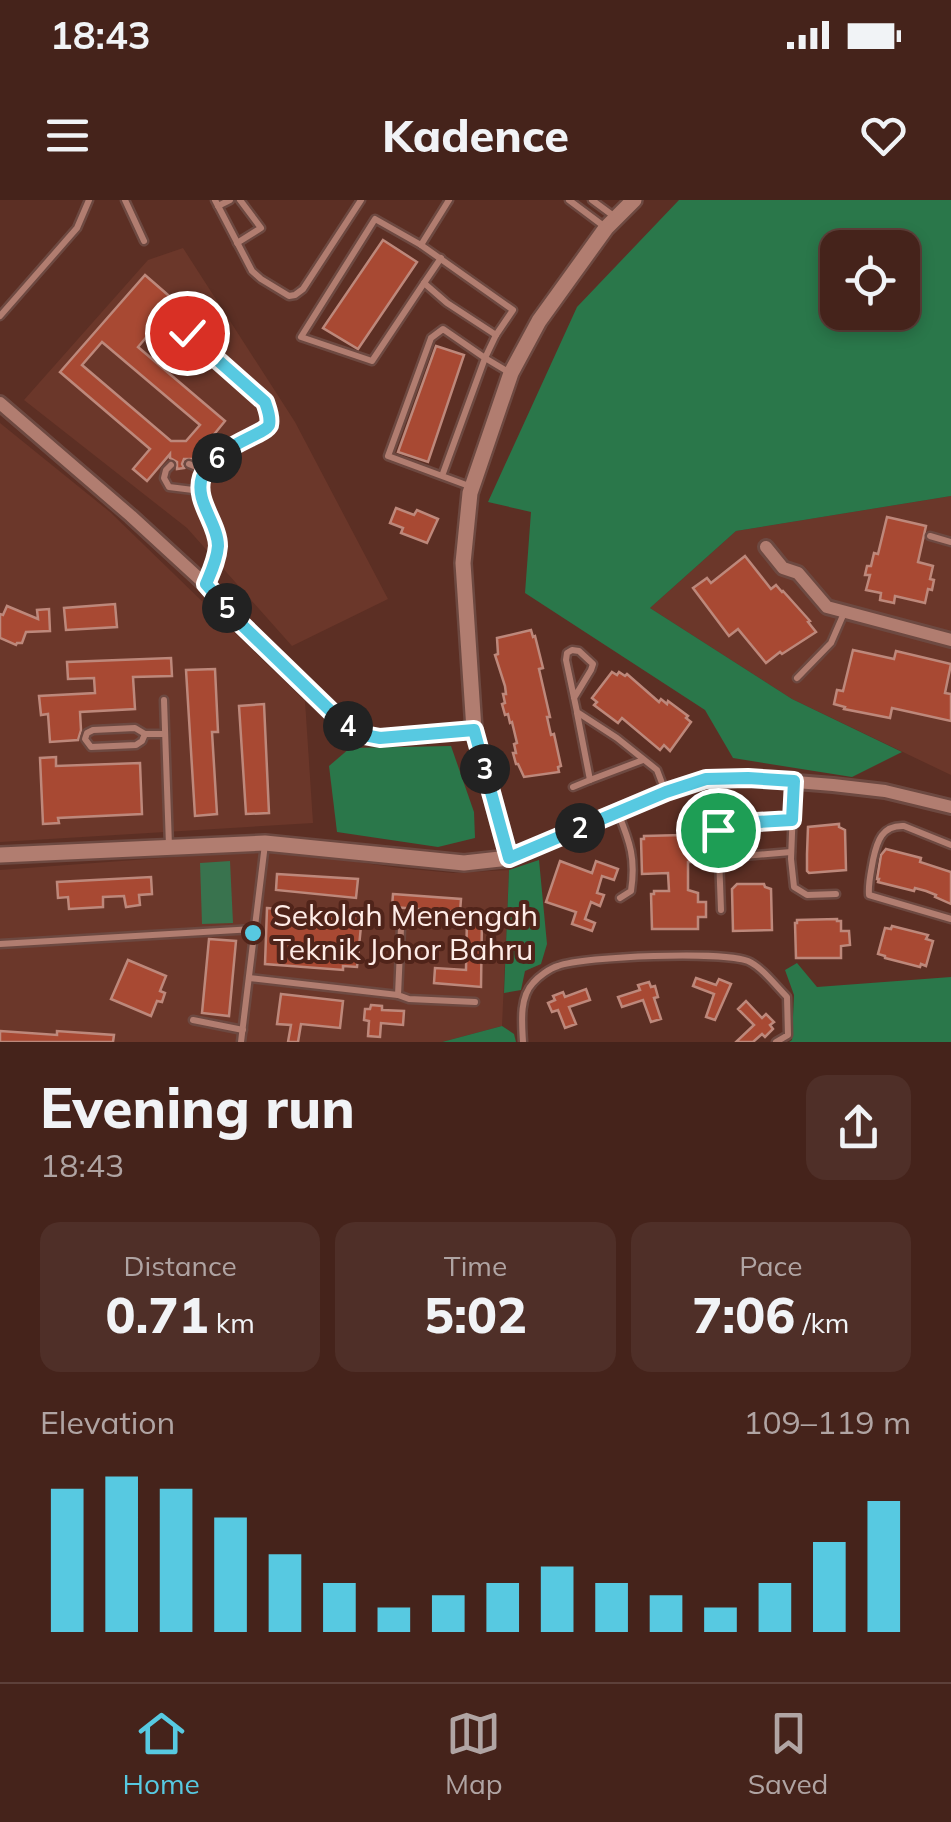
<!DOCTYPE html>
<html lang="en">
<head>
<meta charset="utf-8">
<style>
  body { margin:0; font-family:Mulish,sans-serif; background:#4f2f28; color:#f1f3f6; height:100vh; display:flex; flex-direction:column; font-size:38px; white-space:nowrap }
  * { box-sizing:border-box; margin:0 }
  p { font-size:32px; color:#b0a4a3 }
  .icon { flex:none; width:55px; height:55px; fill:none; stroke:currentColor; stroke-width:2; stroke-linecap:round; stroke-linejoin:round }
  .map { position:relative; height:842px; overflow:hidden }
  .panel { display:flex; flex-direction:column; background:#45231b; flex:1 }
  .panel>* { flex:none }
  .controls { position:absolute; left:820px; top:30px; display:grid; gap:20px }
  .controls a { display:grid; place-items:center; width:100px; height:100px; border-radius:20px; background:#45231b; box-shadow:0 5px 15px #0003,0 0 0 2px #5d403a; font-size:50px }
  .pin { position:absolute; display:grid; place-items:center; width:85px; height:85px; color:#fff; margin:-42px; border:5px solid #fff; border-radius:50%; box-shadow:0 2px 10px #0007 }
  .km { position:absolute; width:50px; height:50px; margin:-25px; border-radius:50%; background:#222; color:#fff; font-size:28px; line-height:50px; text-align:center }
  .round { display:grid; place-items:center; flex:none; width:105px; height:105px; border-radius:20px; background:#4f2f28 }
  .overview { display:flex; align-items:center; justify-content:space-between; height:170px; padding:0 40px }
  h1 { font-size:55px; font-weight:800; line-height:75px }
  .figures { display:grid; grid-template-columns:repeat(3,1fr); gap:15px; height:170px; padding:10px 40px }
  .figures div { display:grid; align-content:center; border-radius:20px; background:#4f2f28; text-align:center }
  .figures b { font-size:50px; font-weight:800 }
  .figures small { font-size:28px; font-weight:400 }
  .figures p { font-size:28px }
  .chart { height:280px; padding:20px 40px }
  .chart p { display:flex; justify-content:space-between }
  .chart svg { width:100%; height:180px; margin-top:10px; stroke:#57c9e1; stroke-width:6 }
  .status { display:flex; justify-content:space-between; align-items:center; height:70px; padding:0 50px; background:#45231b; direction:ltr }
  .status svg { height:28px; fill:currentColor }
  header { display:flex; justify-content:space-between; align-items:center; height:130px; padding:0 40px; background:#45231b; font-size:45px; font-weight:800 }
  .tab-bar { display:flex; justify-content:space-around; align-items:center; height:140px; border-top:2px solid #5d403a; background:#45231b; font-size:28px; color:#b0a4a3 }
  .tab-bar a { display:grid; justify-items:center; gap:5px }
  .tab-bar .selected { color:#57c9e1 }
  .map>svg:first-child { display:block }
  .built { fill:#6b372a }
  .green { fill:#39734e }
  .forest { fill:#2a774a; fill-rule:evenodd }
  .building { fill:#a84933; stroke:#bd887b; stroke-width:2.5; fill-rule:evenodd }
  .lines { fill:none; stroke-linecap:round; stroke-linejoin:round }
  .service-casing { stroke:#6d4941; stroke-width:11 }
  .minor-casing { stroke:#6d4941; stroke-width:18 }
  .tertiary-casing { stroke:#6d4941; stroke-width:20 }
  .service { stroke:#b17d70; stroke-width:6 }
  .minor { stroke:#b17d70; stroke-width:12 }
  .tertiary { stroke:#b17d70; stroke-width:15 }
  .route-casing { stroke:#fff; stroke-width:20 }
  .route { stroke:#57c9e1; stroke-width:12 }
  .poi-dot { fill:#57c9e1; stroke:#50241a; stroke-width:4 }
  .labels { text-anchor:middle; stroke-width:8; stroke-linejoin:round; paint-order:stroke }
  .poi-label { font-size:30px; fill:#feece7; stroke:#50241a; text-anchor:start }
</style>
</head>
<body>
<div class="status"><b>18:43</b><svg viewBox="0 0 49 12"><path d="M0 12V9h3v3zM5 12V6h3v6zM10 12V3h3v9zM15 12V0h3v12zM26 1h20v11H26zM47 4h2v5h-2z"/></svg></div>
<header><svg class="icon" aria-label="menu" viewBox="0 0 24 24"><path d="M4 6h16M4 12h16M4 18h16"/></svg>Kadence<svg class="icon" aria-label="heart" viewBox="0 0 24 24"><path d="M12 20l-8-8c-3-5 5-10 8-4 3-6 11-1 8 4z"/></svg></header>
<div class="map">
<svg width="951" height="842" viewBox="0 0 951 842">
  <rect width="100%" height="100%" fill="#5c2f24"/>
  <g class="built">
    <path d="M 183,48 L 295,222 L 388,399 L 292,446 L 187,328 L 24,200 L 148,60 Z"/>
    <path d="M 0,223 L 110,312 L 305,501 L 313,623 L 0,642 Z"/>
    <path d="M 951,296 L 951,575 L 792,499 L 650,408 L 736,331 Z"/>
    <path d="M 271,650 L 400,668 L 453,673 L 509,670 L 502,826 L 442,842 L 0,842 L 0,670 Z"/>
  </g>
  <path class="green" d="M 230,661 L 233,723 L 202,724 L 200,663 Z"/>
  <g class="forest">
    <path d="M 679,0 L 951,0 L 951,296 L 736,331 L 650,408 L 792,499 L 902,552 L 852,577 L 733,558 L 705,510 L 525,393 L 531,312 L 488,302 L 577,107 ZM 838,48 L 902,48 L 902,112 L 838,112 Z"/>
    <path d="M 451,546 L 474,612 L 475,638 L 438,647 L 337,632 L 329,566 L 350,548 Z"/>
    <path d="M 539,660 L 547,744 L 541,764 L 525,771 L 521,790 L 504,793 L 509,670 Z"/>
    <path d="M 797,763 L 817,787 L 951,777 L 951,842 L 789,842 L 792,840 L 794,795 L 785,770 Z"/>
    <path d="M 502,826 L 514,834 L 516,842 L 442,842 Z"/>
  </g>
  <g class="building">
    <path d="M 383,40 L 417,62 L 358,149 L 323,128 Z"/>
    <path d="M 145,75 L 176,102 L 138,147 L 225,221 L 194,259 L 184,259 L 182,264 L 184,268 L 177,269 L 177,262 L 170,258 L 170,254 L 147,281 L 133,269 L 150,249 L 60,172 ZM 102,142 L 200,225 L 186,241 L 171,241 L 82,165 Z"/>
    <path d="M 436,146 L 464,155 L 428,262 L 398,252 Z"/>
    <path d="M 396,308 L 414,315 L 417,310 L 438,319 L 427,343 L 401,333 L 403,328 L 390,323 Z"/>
    <path d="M 887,317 L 926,326 L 918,362 L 933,366 L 930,379 L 934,380 L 932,390 L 928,389 L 925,403 L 895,396 L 894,403 L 880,400 L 881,393 L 866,390 L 870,375 L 865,375 L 867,366 L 871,366 L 874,353 L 878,354 Z"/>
    <path d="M 745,356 L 771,389 L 776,385 L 782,392 L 783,391 L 810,421 L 808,422 L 816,432 L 782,454 L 780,452 L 766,463 L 738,429 L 729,436 L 693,388 L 707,378 L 711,383 Z"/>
    <path d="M 115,404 L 117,427 L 66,430 L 64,408 Z"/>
    <path d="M 7,406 L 38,419 L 37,410 L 49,409 L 50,431 L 26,432 L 22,443 L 17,443 L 16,445 L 0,438 L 0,414 L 3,415 Z"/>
    <path d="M 531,430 L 533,437 L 535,436 L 543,468 L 539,469 L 550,517 L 547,517 L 551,535 L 554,534 L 561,566 L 558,567 L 559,572 L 524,577 L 518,564 L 516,564 L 513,553 L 516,553 L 514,544 L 517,543 L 512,522 L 510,523 L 508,514 L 505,515 L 502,504 L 505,503 L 503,494 L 506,494 L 505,486 L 495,455 L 498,454 L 497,438 Z"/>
    <path d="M 853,450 L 894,459 L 896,451 L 951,464 L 945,493 L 951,494 L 951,521 L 892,508 L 890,518 L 844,509 L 845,507 L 834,504 L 837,490 L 843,491 Z"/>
    <path d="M 171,458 L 172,476 L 133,477 L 135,509 L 80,512 L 81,530 L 78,540 L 50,542 L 48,514 L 41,515 L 39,496 L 95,493 L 94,478 L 68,479 L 67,462 Z"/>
    <path d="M 215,469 L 218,532 L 212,532 L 217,614 L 195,616 L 186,470 Z"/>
    <path d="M 612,472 L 617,475 L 619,472 L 625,476 L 627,474 L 659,502 L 661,499 L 667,504 L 668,501 L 688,516 L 686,518 L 691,522 L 670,551 L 664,545 L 660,550 L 622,518 L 618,523 L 594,505 L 597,502 L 592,498 Z"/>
    <path d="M 264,504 L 269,613 L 246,614 L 239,506 Z"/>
    <path d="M 56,557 L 56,566 L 140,563 L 142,614 L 58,618 L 59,623 L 43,624 L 40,558 Z"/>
    <path d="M 839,624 L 839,627 L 845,630 L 846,670 L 809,673 L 807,671 L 807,654 L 808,627 Z"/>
    <path d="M 683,635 L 683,638 L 688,637 L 688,647 L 696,647 L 696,662 L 688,662 L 688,690 L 698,693 L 698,702 L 706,702 L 706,717 L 698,717 L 698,729 L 652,729 L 651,694 L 654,694 L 654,691 L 669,691 L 668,673 L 642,674 L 641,639 L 644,639 L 644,636 Z"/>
    <path d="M 886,649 L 921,658 L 920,662 L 951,672 L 951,704 L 935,697 L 936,695 L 926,691 L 915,688 L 914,691 L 878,682 L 879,679 L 877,679 L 881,655 Z"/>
    <path d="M 560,661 L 592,673 L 596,661 L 618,669 L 614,680 L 602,676 L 597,693 L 604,695 L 600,706 L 591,702 L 585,719 L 595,723 L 592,731 L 572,724 L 576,712 L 546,702 Z"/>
    <path d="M 277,674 L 358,679 L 356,698 L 276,690 Z"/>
    <path d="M 151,677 L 152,694 L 139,695 L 140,705 L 126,707 L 124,696 L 103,697 L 103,707 L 69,709 L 68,697 L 58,698 L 57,682 Z"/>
    <path d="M 737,684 L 764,684 L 765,687 L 771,689 L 772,730 L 733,731 L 732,689 Z"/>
    <path d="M 393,694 L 461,699 L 460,712 L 392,707 Z"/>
    <path d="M 267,708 L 362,716 L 357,767 L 343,766 L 343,770 L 265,764 Z"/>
    <path d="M 467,717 L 482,717 L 481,787 L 434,783 L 435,768 L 466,770 Z"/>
    <path d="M 837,719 L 837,721 L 841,721 L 841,731 L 849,731 L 850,745 L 841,746 L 841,758 L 796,758 L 795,723 L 797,723 L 797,720 Z"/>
    <path d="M 892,726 L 928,735 L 926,739 L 933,741 L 926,766 L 921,764 L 920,767 L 885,758 L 885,756 L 878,754 L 885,728 L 891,729 Z"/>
    <path d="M 209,739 L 236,741 L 229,816 L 202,813 Z"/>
    <path d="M 128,760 L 166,776 L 160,791 L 165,793 L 162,802 L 157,801 L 151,816 L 111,799 Z"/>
    <path d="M 696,778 L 716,785 L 719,779 L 731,784 L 715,820 L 706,817 L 714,794 L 693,786 Z"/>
    <path d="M 649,782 L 651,787 L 655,786 L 658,797 L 654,798 L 661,819 L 651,822 L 643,800 L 622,807 L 618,797 L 640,790 L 638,785 Z"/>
    <path d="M 586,789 L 590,800 L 569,807 L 576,824 L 565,828 L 558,810 L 552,812 L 548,803 L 555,800 L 553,796 L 563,792 L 565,797 Z"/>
    <path d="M 281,794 L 343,801 L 340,828 L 301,824 L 298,842 L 288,842 L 291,825 L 277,824 Z"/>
    <path d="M 746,801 L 762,818 L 766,814 L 774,822 L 770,825 L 773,829 L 765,837 L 762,834 L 753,842 L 736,842 L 754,825 L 738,809 Z"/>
    <path d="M 371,805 L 382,806 L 382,810 L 404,811 L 403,825 L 381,823 L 380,837 L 368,836 L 369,821 L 364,820 L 365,809 L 370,809 Z"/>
    <path d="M 0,831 L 57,835 L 57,831 L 114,835 L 113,842 L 0,842 Z"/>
  </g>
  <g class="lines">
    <g class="service-casing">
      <g id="service">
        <path d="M 125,0 L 144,41"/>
        <path d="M 215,0 L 252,71 L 261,79 L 289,96 L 295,95 L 303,89 L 361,0"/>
        <path d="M 449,0 L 421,45 L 513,110 L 496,135 L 485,158 L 510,173"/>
        <path d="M 569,0 L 605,27"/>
        <path d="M 592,0 L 615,17"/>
        <path d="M 218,6 L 230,0"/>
        <path d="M 237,43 L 261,28 L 240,0"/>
        <path d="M 421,45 L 375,19 L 301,137 L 372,161 L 424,83"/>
        <path d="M 441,58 L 424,83 L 447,103 L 496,135"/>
        <path d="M 0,116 L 77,28 L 89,0"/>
        <path d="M 187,133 L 265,202 C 267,208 271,217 269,225 C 265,235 212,247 202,277 C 195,301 218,323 218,346 C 217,360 210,372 205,384"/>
        <path d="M 189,264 L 206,271"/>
        <path d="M 171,265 L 166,270 L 164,278 L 169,287 L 201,291"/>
        <path d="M 442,276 L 485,158 L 443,129 L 431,138 L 388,256 L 469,286"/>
        <path d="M 930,336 L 951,342"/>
        <path d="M 797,478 L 831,443 L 844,413"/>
        <path d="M 574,498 L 591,470 L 593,464 L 579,451 L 572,450 L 567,453 L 566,460 L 577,512 L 617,538 L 657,570 L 665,591"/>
        <path d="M 164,500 L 169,646"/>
        <path d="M 145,534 L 142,541 L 136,545 L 91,547 L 85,539 L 87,533 L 93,530 L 135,528 L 145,534 L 165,534"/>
        <path d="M 590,580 L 643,560"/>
        <path d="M 794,583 L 791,659 L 794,687 L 807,695 L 836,694"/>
        <path d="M 573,587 L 590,580 L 577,513"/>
        <path d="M 618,613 C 630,642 636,659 631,691 L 620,698"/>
        <path d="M 951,645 L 904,626 C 882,625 877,641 873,660 C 871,672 868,683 869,695 L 951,719"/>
        <path d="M 719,658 L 791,652"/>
        <path d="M 721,710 L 718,629 L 723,624 L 793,620"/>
        <path d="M 460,719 L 413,716 L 403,721 L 401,728 L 398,795 L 409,799 L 475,802"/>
        <path d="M 0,744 L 254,729"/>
        <path d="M 249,778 L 398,795"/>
        <path d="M 193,820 L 243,830"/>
        <path d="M 241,842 L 265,644"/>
        <path d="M 523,842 C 522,824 519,798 533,783 C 538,777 550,768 558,766 C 585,756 723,751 748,761 C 762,767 776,786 787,797 L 788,835 L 776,842"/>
      </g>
    </g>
    <g class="minor-casing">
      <g id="minor">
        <path d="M 0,203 L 131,316 L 205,384 L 241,423 L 342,522 L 363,535 L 380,538 L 474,530"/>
        <path d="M 766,347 L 783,368 L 798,373 L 827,407 L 951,440"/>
        <path d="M 509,658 L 665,591 L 706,579 L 748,578 L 833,585 L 885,591 L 951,607"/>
      </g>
    </g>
    <g class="tertiary-casing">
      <path id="tertiary" d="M 0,655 L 265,643 L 464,663 L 509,658 L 474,530 L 463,363 L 470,293 L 511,173 L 539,121 L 606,28 L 634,0"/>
    </g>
    <use href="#service" class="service"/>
    <use href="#minor" class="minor"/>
    <use href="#tertiary" class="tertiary"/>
  </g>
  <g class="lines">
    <g class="route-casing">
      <path id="route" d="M 187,133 L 265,202 C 267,208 271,217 269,225 C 265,235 212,247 202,277 C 194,301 218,323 218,346 C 217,360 211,372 206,384 L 241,424 L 342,522 L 364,535 L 380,538 L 474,530 L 509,658 L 666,592 L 706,579 L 748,578 L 794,581 L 792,620 L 723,624 L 718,630"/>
    </g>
    <use href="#route" class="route"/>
  </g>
  <circle class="poi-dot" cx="253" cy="733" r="10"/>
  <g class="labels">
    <g class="poi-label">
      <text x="273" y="726">Sekolah Menengah<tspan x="273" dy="34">Teknik Johor Bahru</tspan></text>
    </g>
  </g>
</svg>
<div class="controls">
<a><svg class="icon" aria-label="locate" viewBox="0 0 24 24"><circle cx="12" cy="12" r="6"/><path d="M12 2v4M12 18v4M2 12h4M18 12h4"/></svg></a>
</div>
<div class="pin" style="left:718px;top:630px;background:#1e9e55"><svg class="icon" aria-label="arrive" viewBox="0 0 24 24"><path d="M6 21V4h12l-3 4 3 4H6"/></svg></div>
<div class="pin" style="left:187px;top:133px;background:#d93025"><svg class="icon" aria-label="check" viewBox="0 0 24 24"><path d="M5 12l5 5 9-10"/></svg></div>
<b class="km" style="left:580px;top:628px">2</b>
<b class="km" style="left:485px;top:569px">3</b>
<b class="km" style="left:348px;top:526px">4</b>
<b class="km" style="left:227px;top:408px">5</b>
<b class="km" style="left:217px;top:258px">6</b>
</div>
<section class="panel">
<div class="overview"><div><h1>Evening run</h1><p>18:43</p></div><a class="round"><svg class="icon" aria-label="share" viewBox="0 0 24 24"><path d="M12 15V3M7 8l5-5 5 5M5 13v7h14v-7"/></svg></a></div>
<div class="figures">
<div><p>Distance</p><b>0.71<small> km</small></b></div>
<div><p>Time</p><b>5:02</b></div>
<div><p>Pace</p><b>7:06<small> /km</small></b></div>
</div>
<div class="chart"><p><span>Elevation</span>109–119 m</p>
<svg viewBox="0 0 160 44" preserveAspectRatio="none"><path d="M5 44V9M15 44V6M25 44V9M35 44V16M45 44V25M55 44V32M65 44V38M75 44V35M85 44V32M95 44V28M105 44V32M115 44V35M125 44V38M135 44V32M145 44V22M155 44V12"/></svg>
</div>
</section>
<nav class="tab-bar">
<a class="selected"><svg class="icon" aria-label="home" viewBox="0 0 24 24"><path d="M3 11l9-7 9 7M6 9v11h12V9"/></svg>Home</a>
<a><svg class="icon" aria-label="map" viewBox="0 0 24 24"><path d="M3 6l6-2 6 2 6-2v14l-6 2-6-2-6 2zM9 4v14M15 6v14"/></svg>Map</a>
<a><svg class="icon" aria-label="saved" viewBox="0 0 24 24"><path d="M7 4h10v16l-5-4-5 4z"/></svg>Saved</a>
</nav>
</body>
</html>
